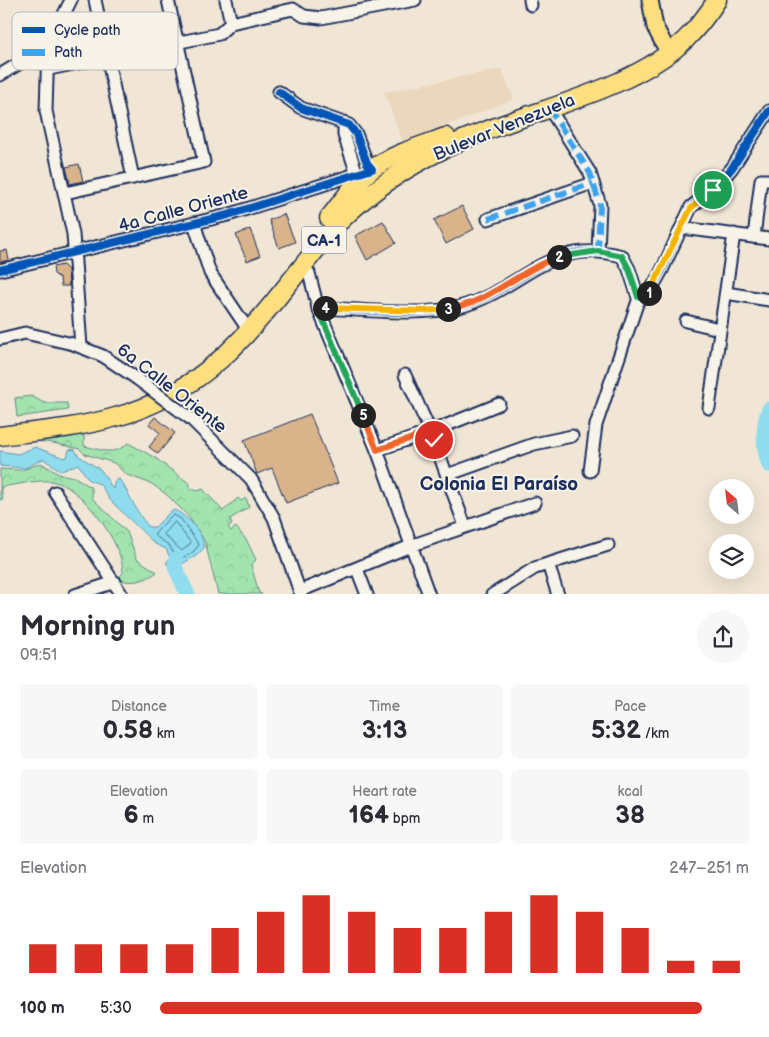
<!DOCTYPE html>
<html lang="en">
<head>
<meta charset="utf-8">
<style>
  body { margin:0; font-family:"Balsamiq Sans",sans-serif; background:#f7f7f7; color:#2b2b33; height:100vh; display:flex; flex-direction:column; font-size:19px; white-space:nowrap }
  * { box-sizing:border-box; margin:0 }
  p { font-size:16px; color:#7c7c81 }
  .icon { flex:none; width:28px; height:28px; fill:none; stroke:currentColor; stroke-width:2; stroke-linecap:round; stroke-linejoin:round }
  .map { position:relative; height:594px; overflow:hidden }
  .drawer { display:flex; flex-direction:column; background:#fff; flex:1 }
  .drawer>* { flex:none }
  .needle { width:32px; rotate:332deg }
  .controls { position:absolute; left:709px; top:479px; display:grid; gap:10px }
  .controls a { display:grid; place-items:center; width:45px; height:45px; border-radius:50%; background:#fff; box-shadow:0 5px 20px #0002; font-size:25px }
  .pin { position:absolute; display:grid; place-items:center; width:42px; height:42px; color:#fff; margin:-21px; border:2px solid #fff; border-radius:50%; box-shadow:0 1px 5px #0007 }
  .km { position:absolute; width:25px; height:25px; margin:-12px; border-radius:50%; background:#222; color:#fff; font-size:14px; line-height:25px; text-align:center }
  .round { display:grid; place-items:center; flex:none; width:52px; height:52px; border-radius:26px; background:#f7f7f7 }
  .head { display:flex; align-items:center; justify-content:space-between; height:85px; padding:0 20px }
  h1 { font-size:28px; font-weight:700; line-height:38px }
  .figures { display:grid; grid-template-columns:repeat(3,1fr); gap:8px; height:85px; padding:5px 20px }
  .figures div { display:grid; align-content:center; border-radius:8px; background:#f7f7f7; text-align:center }
  .figures b { font-size:25px; font-weight:700 }
  .figures small { font-size:14px; font-weight:400 }
  .figures p { font-size:14px }
  .chart { height:140px; padding:10px 20px }
  .chart p { display:flex; justify-content:space-between }
  .chart svg { width:100%; height:90px; margin-top:5px; stroke:#d93025; stroke-width:6 }
  ul { padding:0 20px; list-style:none; font-size:16px }
  li { display:grid; grid-template-columns:80px 60px 1fr; align-items:center; height:38px }
  li i { height:12px; border-radius:6px; background:#d93025 }
  .map>svg:first-child { display:block }
  .built { fill:#ead7be }
  .forest { fill:url(#forest-crowns); stroke:#5f8a86 }
  .water { fill:#8fdcee; stroke:#6197b4 }
  .lines { fill:none; stroke-linecap:round; stroke-linejoin:round }
  .shore { stroke:#497498; stroke-width:1 }
  .river { stroke:#8fdcee; stroke-width:15 }
  .building { fill:#d9b38a; stroke:#1b2f5e }
  .minor-casing { stroke:#1b2f5e; stroke-width:15 }
  .major-casing { stroke:#1b2f5e; stroke-width:19 }
  .highway-casing { stroke:#1b2f5e; stroke-width:21 }
  .minor { stroke:#f7f3e8; stroke-width:11 }
  .major { stroke:#fedf80; stroke-width:15 }
  .highway { stroke:#fedf80; stroke-width:18 }
  .minor-bridge-casing { stroke:#1b2f5e; stroke-width:15; stroke-linecap:butt }
  .minor-bridge { stroke:#f7f3e8; stroke-width:11 }
  .quiet { stroke:#3da3ed; stroke-width:6; stroke-dasharray:12 6; stroke-linecap:butt }
  .cycleway-casing { stroke:#f7f3e8; stroke-width:11 }
  .cycleway { stroke:#0057b8; stroke-width:8 }
  .split-1-casing { stroke:#fff; stroke-width:10 }
  .split-2-casing { stroke:#fff; stroke-width:10 }
  .split-3-casing { stroke:#fff; stroke-width:10 }
  .split-4-casing { stroke:#fff; stroke-width:10 }
  .split-5-casing { stroke:#fff; stroke-width:10 }
  .split-6-casing { stroke:#fff; stroke-width:10 }
  .split-1 { stroke:#f5b400; stroke-width:6 }
  .split-2 { stroke:#22a559; stroke-width:6 }
  .split-3 { stroke:#f0652b; stroke-width:6 }
  .split-4 { stroke:#f5b400; stroke-width:6 }
  .split-5 { stroke:#22a559; stroke-width:6 }
  .split-6 { stroke:#f0652b; stroke-width:6 }
  .labels { text-anchor:middle; stroke-width:4; stroke-linejoin:round; paint-order:stroke }
  .shield { fill:#f7f3e8; stroke:#5d6a87; stroke-width:1 }
  .shield-label { font-size:16px; font-weight:bold; fill:#1b2f5e }
  .street-label { font-size:18px; fill:#1b2f5e; stroke:#f7f3e8 }
  .neighbourhood-label { font-size:19px; font-weight:bold; fill:#1b2f5e; stroke:#f7f3e8 }
  .key { fill:#f7f3e8; stroke:#b5b8bf; stroke-width:1 }
  .key-label { font-size:14px; fill:#1b2f5e }
</style>
</head>
<body>
<div class="map">
<svg width="769" height="595" viewBox="0 0 769 595">
  <defs>
    <pattern id="forest-crowns" width="20" height="18" patternUnits="userSpaceOnUse" patternTransform="scale(1.25)"><rect width="20" height="18" fill="#a3e4ae"/><path d="M2 6a3 3 0 1 1 6 0M12 15a3 3 0 1 1 6 0" fill="none" stroke="#8cc498"/></pattern>
  </defs>
  <rect width="100%" height="100%" fill="#f1e6d5"/>
  <filter id="ink" filterUnits="userSpaceOnUse"><feTurbulence type="fractalNoise" baseFrequency=".02" numOctaves="2"/><feDisplacementMap in="SourceGraphic" scale="10" xChannelSelector="R" yChannelSelector="G"/><feConvolveMatrix kernelMatrix="1 2 1 2 8 2 1 2 1" color-interpolation-filters="sRGB"/></filter>
  <g filter="url(#ink)">
    <path class="built" d="M 502,69 L 514,99 L 403,143 L 384,92 Z"/>
    <g class="forest">
      <path d="M 31,396 L 44,403 L 67,403 L 68,410 L 17,417 L 15,398 Z"/>
      <path d="M 84,432 L 84,446 C 101,449 114,457 128,443 L 154,457 L 190,484 L 190,488 L 197,491 L 203,489 L 223,511 L 238,498 L 241,501 L 246,498 L 249,507 L 230,519 L 232,524 L 228,527 L 231,531 L 236,527 L 247,541 L 256,560 L 251,565 L 259,593 L 262,594 L 218,594 L 205,542 L 188,516 L 167,495 L 152,484 L 127,475 L 114,463 L 85,454 L 80,449 L 53,443 L 18,439 Z"/>
      <path d="M 41,463 L 59,474 L 75,477 L 92,488 L 92,498 L 127,532 L 137,559 L 157,572 C 147,580 133,584 121,580 L 120,576 L 123,573 C 124,545 81,484 51,481 C 35,480 16,485 1,487 L 3,499 L 0,500 L 0,469 L 22,470 Z"/>
    </g>
    <path class="water" d="M 35,447 L 64,458 L 67,457 L 69,450 L 74,449 L 79,456 L 101,470 L 113,489 L 115,480 L 119,479 C 131,495 135,512 149,527 L 155,527 L 171,511 L 174,510 C 187,515 204,533 204,548 L 196,556 L 180,565 L 180,577 L 166,563 L 170,558 L 166,549 L 155,544 L 110,500 L 100,484 L 89,480 L 78,464 L 62,471 L 43,459 L 25,468 L 0,466 L 0,451 L 18,454 Z"/>
    <g class="lines">
      <g class="shore">
        <path d="M 174,515 L 181,519 L 199,545 L 193,552 L 177,561 L 170,546 L 154,535 L 169,518 Z"/>
        <path d="M 175,522 L 191,543 L 182,551 L 164,535 Z"/>
      </g>
      <g class="river">
        <path d="M 769,409 C 762,425 763,449 769,465"/>
        <path d="M 176,559 L 175,567 L 188,595"/>
      </g>
    </g>
    <g class="building">
      <path d="M 79,164 L 83,181 L 70,184 L 66,167 Z"/>
      <path d="M 462,206 L 474,229 L 446,244 L 434,220 Z"/>
      <path d="M 284,214 L 295,242 L 279,248 L 269,220 Z"/>
      <path d="M 383,221 L 396,243 L 367,260 L 355,236 Z"/>
      <path d="M 250,229 L 260,256 L 247,261 L 236,235 Z"/>
      <path d="M 7,250 L 9,260 L 0,262 L 0,251 Z"/>
      <path d="M 63,265 L 68,270 L 69,286 L 61,286 L 60,278 L 54,274 L 53,267 Z"/>
      <path d="M 310,414 L 338,483 L 286,503 L 272,468 L 257,474 L 244,440 Z"/>
      <path d="M 155,417 L 175,433 L 158,454 L 149,447 L 160,433 L 149,424 Z"/>
    </g>
    <g class="lines">
      <g class="minor-casing">
        <g id="minor">
          <path d="M 71,0 L 48,46 L 46,111 L 73,234 L 81,347"/>
          <path d="M 95,0 L 133,178"/>
          <path d="M 226,0 L 231,23"/>
          <path d="M 530,0 L 531,5"/>
          <path d="M 49,69 L 219,34 L 231,23 L 293,9 L 304,16 L 321,18 L 415,0"/>
          <path d="M 0,75 L 48,46"/>
          <path d="M 549,108 L 590,173 L 600,205 L 598,251"/>
          <path d="M 344,122 L 344,135 L 359,180"/>
          <path d="M 65,193 L 204,162 L 168,0"/>
          <path d="M 488,219 L 593,183"/>
          <path d="M 194,223 L 210,273 L 245,325"/>
          <path d="M 682,228 L 769,239"/>
          <path d="M 754,237 L 761,180 L 769,180"/>
          <path d="M 303,266 L 309,273 L 318,308 L 377,450 L 429,595"/>
          <path d="M 0,270 L 228,215 L 372,169 L 367,163 L 356,134 L 349,125 L 301,108 L 279,92"/>
          <path d="M 726,293 L 769,300"/>
          <path d="M 318,308 C 360,309 419,317 459,307 C 521,291 548,236 622,256 L 629,269 L 638,297 L 647,297 L 662,270 L 691,207 L 714,189 L 732,168 L 769,111"/>
          <path d="M 686,321 L 719,329"/>
          <path d="M 0,339 L 25,333 L 73,344 L 103,356 L 136,378"/>
          <path d="M 405,375 L 434,440 L 465,526"/>
          <path d="M 709,408 L 734,234"/>
          <path d="M 191,419 L 251,479 L 274,518 L 301,595"/>
          <path d="M 377,450 L 430,432 L 499,404"/>
          <path d="M 590,471 L 596,425 L 639,298"/>
          <path d="M 447,475 L 534,444 L 572,436"/>
          <path d="M 55,492 L 122,595"/>
          <path d="M 548,564 L 558,595"/>
          <path d="M 357,569 L 367,595"/>
          <path d="M 300,591 L 413,545 L 535,503"/>
          <path d="M 75,595 L 115,582"/>
          <path d="M 492,595 L 535,568 L 608,545"/>
        </g>
      </g>
      <g class="major-casing">
        <path id="major" d="M 650,0 L 655,27 L 667,50"/>
      </g>
      <g class="highway-casing">
        <g id="highway">
          <path d="M 329,218 C 342,202 355,182 372,169 C 394,154 421,146 446,137"/>
          <path d="M 0,436 C 39,431 78,428 116,417 C 224,387 269,303 337,224 C 372,188 417,160 463,140 C 531,110 632,91 686,39 C 698,27 708,14 717,0"/>
        </g>
      </g>
      <use href="#minor" class="minor"/>
      <use href="#major" class="major"/>
      <use href="#highway" class="highway"/>
      <g class="minor-bridge-casing">
        <path id="minor-bridge" d="M 136,378 L 191,419"/>
      </g>
      <use href="#minor-bridge" class="minor-bridge"/>
      <g class="quiet">
        <path d="M 549,108 L 590,173 L 600,205 L 598,251"/>
        <path d="M 488,219 L 593,183"/>
      </g>
      <g class="cycleway-casing">
        <g id="cycleway">
          <path d="M 0,270 L 228,215 L 372,169 L 367,163 L 356,134 L 349,125 L 301,108 L 279,92"/>
          <path d="M 318,308 C 360,309 419,317 459,307 C 521,291 548,236 622,256 L 629,269 L 638,297 L 647,297 L 662,270 L 691,207 L 714,189 L 732,168 L 769,111"/>
        </g>
      </g>
      <use href="#cycleway" class="cycleway"/>
    </g>
  </g>
  <g class="lines" filter="url(#ink)">
    <g class="split-1-casing">
      <path id="split-1" d="M 649,293 L 691,208 L 713,190"/>
    </g>
    <g class="split-2-casing">
      <path id="split-2" d="M 559,257 L 598,251 L 622,256 L 629,269 L 638,297 L 647,297 L 649,293"/>
    </g>
    <g class="split-3-casing">
      <path id="split-3" d="M 448,309 C 491,302 519,270 559,257"/>
    </g>
    <g class="split-4-casing">
      <path id="split-4" d="M 325,308 L 423,311 L 448,309"/>
    </g>
    <g class="split-5-casing">
      <path id="split-5" d="M 325,308 L 318,308 L 363,415"/>
    </g>
    <g class="split-6-casing">
      <path id="split-6" d="M 363,415 L 377,450 L 430,432 L 434,440"/>
    </g>
    <use href="#split-1" class="split-1"/>
    <use href="#split-2" class="split-2"/>
    <use href="#split-3" class="split-3"/>
    <use href="#split-4" class="split-4"/>
    <use href="#split-5" class="split-5"/>
    <use href="#split-6" class="split-6"/>
  </g>
  <g class="labels">
    <rect class="shield" x="301.5" y="226.5" width="45" height="27" rx="4"/>
    <g class="shield-label">
      <text x="324" y="246">CA-1</text>
    </g>
    <g class="street-label">
      <text transform="translate(504 127) rotate(-22)" y="6">Bulevar Venezuela</text>
      <text transform="translate(183 209) rotate(-15)" y="6">4a Calle Oriente</text>
      <text transform="translate(172 388) rotate(38)" y="6">6a Calle Oriente</text>
    </g>
    <g class="neighbourhood-label">
      <text x="499" y="490">Colonia El Paraíso</text>
    </g>
  </g>
  <rect x="12" y="12" width="166" height="58" rx="8" class="key"/>
  <rect x="22" y="27" width="23" height="6" fill="#0057b8"/>
  <rect x="22" y="49" width="23" height="7" fill="#3da3ed"/>
  <g class="key-label">
    <text x="54" y="35">Cycle path</text>
    <text x="54" y="57">Path</text>
  </g>
</svg>
<div class="controls">
<a><svg class="needle" viewBox="-14 -14 28 28"><path d="M0-13l5 13h-10z" fill="#e53935"/><path d="M0 13l5-13h-10z" fill="#7c7c81"/></svg></a>
<a><svg class="icon" aria-label="layers" viewBox="0 0 24 24"><path d="M12 4l9 5-9 5-9-5zM3 14l9 5 9-5"/></svg></a>
</div>
<div class="pin" style="left:713px;top:190px;background:#1e9e55"><svg class="icon" aria-label="arrive" viewBox="0 0 24 24"><path d="M6 21V4h12l-3 4 3 4H6"/></svg></div>
<div class="pin" style="left:434px;top:440px;background:#d93025"><svg class="icon" aria-label="check" viewBox="0 0 24 24"><path d="M5 12l5 5 9-10"/></svg></div>
<b class="km" style="left:649px;top:293px">1</b>
<b class="km" style="left:559px;top:257px">2</b>
<b class="km" style="left:448px;top:309px">3</b>
<b class="km" style="left:325px;top:308px">4</b>
<b class="km" style="left:363px;top:415px">5</b>
</div>
<section class="drawer">
<div class="head"><div><h1>Morning run</h1><p>09:51</p></div><a class="round"><svg class="icon" aria-label="share" viewBox="0 0 24 24"><path d="M12 15V3M7 8l5-5 5 5M5 13v7h14v-7"/></svg></a></div>
<div class="figures">
<div><p>Distance</p><b>0.58<small> km</small></b></div>
<div><p>Time</p><b>3:13</b></div>
<div><p>Pace</p><b>5:32<small> /km</small></b></div>
</div>
<div class="figures">
<div><p>Elevation</p><b>6<small> m</small></b></div>
<div><p>Heart rate</p><b>164<small> bpm</small></b></div>
<div><p>kcal</p><b>38</b></div>
</div>
<div class="chart"><p><span>Elevation</span>247–251 m</p>
<svg viewBox="0 0 160 44" preserveAspectRatio="none"><path d="M5 44V30M15 44V30M25 44V30M35 44V30M45 44V22M55 44V14M65 44V6M75 44V14M85 44V22M95 44V22M105 44V14M115 44V6M125 44V14M135 44V22M145 44V38M155 44V38"/></svg>
</div>
<ul>
<li><b>100 m</b>5:30<i style="width:92%"></i></li>
</ul>
</section>
</body>
</html>
